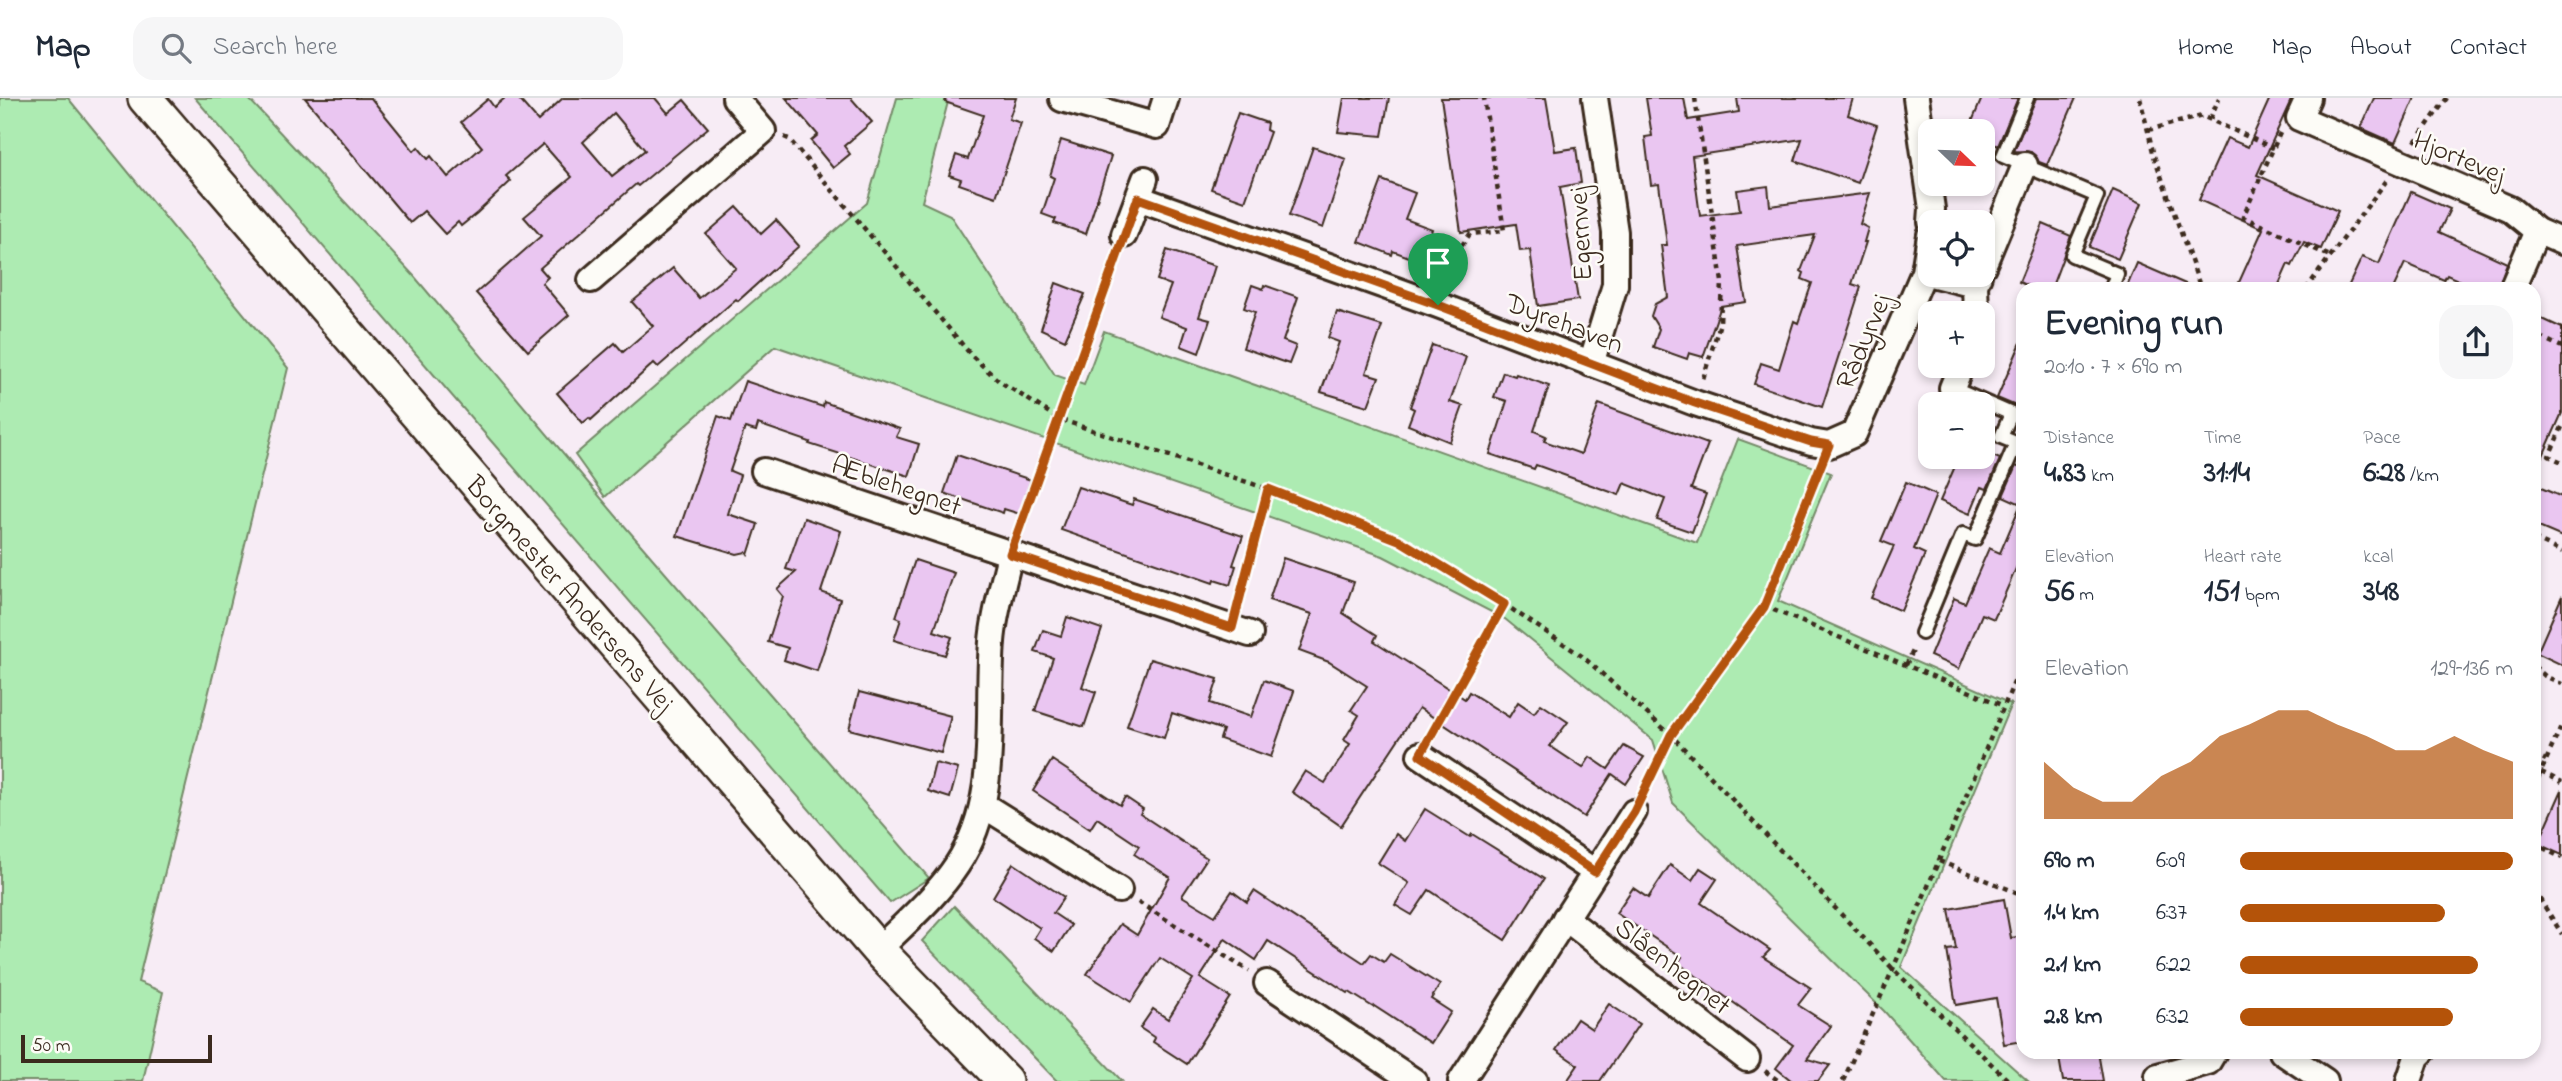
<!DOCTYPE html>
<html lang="en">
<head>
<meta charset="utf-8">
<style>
  body { margin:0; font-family:"Indie Flower",sans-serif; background:#f6f6f7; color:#1f2937; height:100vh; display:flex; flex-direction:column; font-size:26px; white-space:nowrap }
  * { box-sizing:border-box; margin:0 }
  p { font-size:23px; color:#747a83 }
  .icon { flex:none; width:38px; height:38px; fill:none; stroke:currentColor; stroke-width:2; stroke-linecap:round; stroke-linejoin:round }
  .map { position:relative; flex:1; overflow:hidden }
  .drawer { position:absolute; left:2016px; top:184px; width:525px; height:777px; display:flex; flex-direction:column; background:#fff; border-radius:21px; box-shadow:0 4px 10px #0003 }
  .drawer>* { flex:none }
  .needle { width:46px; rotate:113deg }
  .tools { position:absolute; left:1918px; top:21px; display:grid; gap:14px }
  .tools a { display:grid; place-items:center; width:77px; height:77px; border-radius:14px; background:#fff; box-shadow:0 4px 10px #0003; font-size:35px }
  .scale { position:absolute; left:21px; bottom:18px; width:191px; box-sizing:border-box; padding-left:7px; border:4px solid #3b2a1e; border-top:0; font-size:19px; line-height:24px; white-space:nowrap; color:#3b2a1e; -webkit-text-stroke:5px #fdfcf7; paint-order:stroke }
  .pin { position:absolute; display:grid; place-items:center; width:60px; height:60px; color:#fff; margin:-72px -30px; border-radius:50% 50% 50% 0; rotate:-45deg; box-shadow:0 0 7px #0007 }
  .pin .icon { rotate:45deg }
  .round { display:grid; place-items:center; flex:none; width:74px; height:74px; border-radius:21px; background:#f6f6f7 }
  .headline { display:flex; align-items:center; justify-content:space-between; height:119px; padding:0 28px }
  h1 { font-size:38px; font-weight:700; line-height:52px }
  .metrics { display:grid; grid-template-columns:repeat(3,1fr); gap:10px; height:119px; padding:7px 28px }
  .metrics div { display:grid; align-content:center }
  .metrics b { font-size:30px; font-weight:700 }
  .metrics small { font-size:19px; font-weight:400 }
  .metrics p { font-size:19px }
  .chart { height:196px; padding:14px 28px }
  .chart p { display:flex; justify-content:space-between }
  .chart svg { width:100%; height:126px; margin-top:7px; fill:#b45309; opacity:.7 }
  ul { padding:0 28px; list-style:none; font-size:23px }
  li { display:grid; grid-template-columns:112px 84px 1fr; align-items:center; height:52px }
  li i { height:18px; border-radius:9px; background:#b45309 }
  header { display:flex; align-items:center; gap:42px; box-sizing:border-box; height:98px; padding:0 35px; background:#fff; border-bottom:2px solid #e0e1e3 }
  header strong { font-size:33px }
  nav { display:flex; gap:38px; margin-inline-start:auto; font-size:24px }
  .search { width:490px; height:63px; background:#f6f6f7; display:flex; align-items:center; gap:18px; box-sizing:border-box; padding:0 24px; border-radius:21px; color:#747a83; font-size:26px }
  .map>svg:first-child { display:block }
  .green { fill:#adebb2; stroke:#748a68; stroke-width:2 }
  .building { fill:#eac6f1; stroke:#3b2a1e; stroke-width:2; fill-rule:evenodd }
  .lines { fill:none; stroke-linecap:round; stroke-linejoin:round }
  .lane-casing { stroke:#3b2a1e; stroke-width:18 }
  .street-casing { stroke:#3b2a1e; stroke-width:30 }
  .secondary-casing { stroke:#3b2a1e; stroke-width:38 }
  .path { stroke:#3b2a1e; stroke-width:4.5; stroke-dasharray:5 5; stroke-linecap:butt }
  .lane { stroke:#fdfcf7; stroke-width:12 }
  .street { stroke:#fdfcf7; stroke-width:24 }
  .secondary { stroke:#fdfcf7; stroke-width:33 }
  .route-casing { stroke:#fff; stroke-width:14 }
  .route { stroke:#b45309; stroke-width:9 }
  .labels { text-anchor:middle; stroke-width:5; stroke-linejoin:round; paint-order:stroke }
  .street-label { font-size:28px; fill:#3b2a1e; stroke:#fdfcf7 }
</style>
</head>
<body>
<header>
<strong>Map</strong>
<div class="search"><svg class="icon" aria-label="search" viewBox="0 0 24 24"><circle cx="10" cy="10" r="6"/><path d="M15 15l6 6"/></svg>Search here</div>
<nav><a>Home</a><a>Map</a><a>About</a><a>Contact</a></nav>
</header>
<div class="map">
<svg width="2562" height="983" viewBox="0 0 2562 983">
  <rect width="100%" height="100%" fill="#f7ecf5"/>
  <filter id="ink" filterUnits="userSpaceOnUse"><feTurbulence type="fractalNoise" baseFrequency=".0143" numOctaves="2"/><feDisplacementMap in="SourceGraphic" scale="14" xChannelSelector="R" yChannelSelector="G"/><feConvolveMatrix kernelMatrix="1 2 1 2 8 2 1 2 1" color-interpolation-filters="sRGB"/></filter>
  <g filter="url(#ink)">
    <g class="green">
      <path d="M 0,0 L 68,0 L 288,270 L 138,884 L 163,894 L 143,983 L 0,983 Z"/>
      <path d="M 195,0 L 248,0 L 414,178 L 622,425 L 929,780 L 890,805 Z"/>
      <path d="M 897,0 L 949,0 L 922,104 L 950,117 L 1055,277 L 1084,287 L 1104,233 L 1697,445 L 1738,341 L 1831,375 L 1778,503 L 2011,606 L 1901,869 L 2028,983 L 1946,983 L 1884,913 L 1673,705 L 1653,642 L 1505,521 L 1383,458 L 775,248 L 605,399 L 575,357 L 867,105 Z"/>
      <path d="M 954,808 L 1122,983 L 1057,983 L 922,843 Z"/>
    </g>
    <g class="building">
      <path d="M 305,0 L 371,0 L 414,53 L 418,49 L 428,61 L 431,58 L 448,79 L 482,49 L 461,24 L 488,1 L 494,9 L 505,0 L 518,0 L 538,23 L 563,0 L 655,0 L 668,15 L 684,2 L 708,30 L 638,88 L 636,86 L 540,170 L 548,179 L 542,185 L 569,217 L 528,253 L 476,195 L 541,138 L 524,119 L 572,79 L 543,46 L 506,78 L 511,83 L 477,115 L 461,128 L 458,124 L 445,136 L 424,113 L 410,125 ZM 614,15 L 645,52 L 612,78 L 583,44 Z"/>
      <path d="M 786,0 L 851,0 L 872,24 L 844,48 L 850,56 L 833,70 L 811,43 L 818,37 Z"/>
      <path d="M 946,0 L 1016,0 L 1009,21 L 1021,25 L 996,99 L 959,86 L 961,81 L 949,77 L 956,57 L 968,61 L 983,17 L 945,4 Z"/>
      <path d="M 1344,0 L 1389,0 L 1382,38 L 1338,34 Z"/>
      <path d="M 1441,0 L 1546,0 L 1555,53 L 1576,50 L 1581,85 L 1560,89 L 1578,202 L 1538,208 L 1530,152 L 1520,153 L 1516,126 L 1461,134 Z"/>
      <path d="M 1646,0 L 1684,0 L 1688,22 L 1739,14 L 1737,0 L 1853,0 L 1848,17 L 1877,27 L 1858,85 L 1795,63 L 1802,41 L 1692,58 L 1700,118 L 1740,113 L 1737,92 L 1768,88 L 1770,108 L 1870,95 L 1860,126 L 1868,130 L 1864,144 L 1866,144 L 1852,186 L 1861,189 L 1822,309 L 1754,286 L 1761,265 L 1779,271 L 1794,223 L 1798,225 L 1812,185 L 1802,181 L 1804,175 L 1801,173 L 1815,137 L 1737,148 L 1746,204 L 1721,208 L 1703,259 L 1689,255 L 1687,261 L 1653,249 L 1659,231 L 1651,218 L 1655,206 L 1668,199 L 1661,147 L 1667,147 L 1659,86 L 1651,87 L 1645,39 L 1652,38 Z"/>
      <path d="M 1982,0 L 2018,0 L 1998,48 L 1983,41 L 1983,33 L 1968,33 Z"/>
      <path d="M 2036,0 L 2076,0 L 2047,67 L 2039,64 L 2031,54 L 2014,53 Z"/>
      <path d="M 2270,0 L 2292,0 L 2257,77 L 2338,113 L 2321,151 L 2304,144 L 2292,168 L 2288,166 L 2277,191 L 2236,191 L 2263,131 L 2199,102 L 2227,40 L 2248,49 Z"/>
      <path d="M 2374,0 L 2415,0 L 2395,45 L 2361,30 Z"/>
      <path d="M 1238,15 L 1267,25 L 1266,32 L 1270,34 L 1245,103 L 1211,91 Z"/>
      <path d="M 1061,42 L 1111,58 L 1086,136 L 1054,125 L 1056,121 L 1042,116 L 1054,80 L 1050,78 Z"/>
      <path d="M 1313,49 L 1346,61 L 1323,130 L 1289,118 Z"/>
      <path d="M 1382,82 L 1415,95 L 1405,121 L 1432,131 L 1420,163 L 1393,153 L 1392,157 L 1359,144 Z"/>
      <path d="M 2113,92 L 2142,105 L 2118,161 L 2089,149 Z"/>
      <path d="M 2411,94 L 2450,111 L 2439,134 L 2507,165 L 2497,191 L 2478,191 L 2447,177 L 2444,182 L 2405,165 L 2393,191 L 2347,191 L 2362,159 L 2379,166 Z"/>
      <path d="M 737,109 L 761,136 L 776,122 L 799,148 L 738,203 L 736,201 L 658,269 L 654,265 L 591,322 L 589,320 L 583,325 L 557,295 L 615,245 L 623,254 L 653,228 L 632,204 L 673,170 L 699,200 L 736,170 L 706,136 Z"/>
      <path d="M 2043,126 L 2071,138 L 2051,191 L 2034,191 L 2019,184 Z"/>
      <path d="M 1167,152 L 1215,168 L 1199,219 L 1210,222 L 1199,255 L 1181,248 L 1187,229 L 1159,219 L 1171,187 L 1157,182 Z"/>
      <path d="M 2137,165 L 2197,191 L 2126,191 Z"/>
      <path d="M 1056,185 L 1085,196 L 1065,242 L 1041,231 Z"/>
      <path d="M 1252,187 L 1263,191 L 1264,187 L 1298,199 L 1283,243 L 1296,248 L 1289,266 L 1243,250 L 1255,214 L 1244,210 Z"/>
      <path d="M 1337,214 L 1382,228 L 1366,275 L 1379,279 L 1368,308 L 1321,294 L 1339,244 L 1328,240 Z"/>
      <path d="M 2534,217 L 2562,230 L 2562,315 L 2534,378 Z"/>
      <path d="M 2023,240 L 2023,311 L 1997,300 Z"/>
      <path d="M 1432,247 L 1466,259 L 1450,304 L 1463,308 L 1450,344 L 1408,327 L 1414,311 L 1410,309 Z"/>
      <path d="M 1503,274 L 1515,278 L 1516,276 L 1549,288 L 1534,333 L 1546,338 L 1544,343 L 1581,356 L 1599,306 L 1708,346 L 1691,391 L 1706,396 L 1692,434 L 1657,422 L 1665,401 L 1624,385 L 1619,397 L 1536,367 L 1534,371 L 1490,356 L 1507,303 L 1494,299 Z"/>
      <path d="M 745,283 L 823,309 L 824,304 L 900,331 L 896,339 L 919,346 L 909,378 L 809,346 L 810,344 L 758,326 L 756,333 L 745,330 L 730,373 L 740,377 L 728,416 L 758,426 L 748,457 L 746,454 L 737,456 L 677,438 L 718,318 L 731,323 Z"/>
      <path d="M 1983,354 L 2000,361 L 1987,391 L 1981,389 L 1970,416 L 1940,403 L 1959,359 L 1983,359 Z"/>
      <path d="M 957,357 L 1031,382 L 1020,416 L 1004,411 L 1003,415 L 944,395 Z"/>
      <path d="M 2016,368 L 2023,371 L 2023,471 L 2017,468 L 1994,521 L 1982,516 L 1959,571 L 1930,558 L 1954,500 L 1965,505 L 1989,450 L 2000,455 L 2021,406 L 2003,398 Z"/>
      <path d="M 1906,384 L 1936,397 L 1914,451 L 1925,456 L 1901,513 L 1871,500 L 1894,448 L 1881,443 Z"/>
      <path d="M 2534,387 L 2562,399 L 2562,439 L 2534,427 Z"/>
      <path d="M 1078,389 L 1132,407 L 1134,401 L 1243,438 L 1233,467 L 1236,468 L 1230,487 L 1214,482 L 1213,485 L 1061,432 Z"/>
      <path d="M 804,420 L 841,433 L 821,494 L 840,501 L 817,573 L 784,562 L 788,550 L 768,544 L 783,498 L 777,491 L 796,474 L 786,471 Z"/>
      <path d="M 1283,460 L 1354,484 L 1343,515 L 1377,537 L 1374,543 L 1465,601 L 1469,594 L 1509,619 L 1518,604 L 1534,615 L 1541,606 L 1568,624 L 1550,648 L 1583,670 L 1590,659 L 1608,671 L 1624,648 L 1644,659 L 1626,686 L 1612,676 L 1584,719 L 1419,610 L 1341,728 L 1292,694 L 1305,673 L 1325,685 L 1350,646 L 1344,642 L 1359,617 L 1351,612 L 1367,588 L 1329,564 L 1299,553 L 1312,516 L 1269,502 Z"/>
      <path d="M 915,462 L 954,475 L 934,533 L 952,539 L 945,557 L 894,542 L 901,521 L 896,519 Z"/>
      <path d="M 2562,498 L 2562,567 L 2537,555 Z"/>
      <path d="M 1067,519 L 1102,531 L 1082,589 L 1096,594 L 1084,629 L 1035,613 L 1053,560 L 1035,554 L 1043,532 L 1061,538 Z"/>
      <path d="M 1150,561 L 1218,581 L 1210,605 L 1251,619 L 1264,582 L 1294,593 L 1271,659 L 1220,641 L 1223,632 L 1172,615 L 1164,640 L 1127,628 Z"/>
      <path d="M 859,594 L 951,618 L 941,655 L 849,631 Z"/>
      <path d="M 1052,662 L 1120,707 L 1125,699 L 1143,711 L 1140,716 L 1207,760 L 1182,798 L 1215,818 L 1232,793 L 1247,804 L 1254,793 L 1364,865 L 1371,856 L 1384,864 L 1390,856 L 1440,887 L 1431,901 L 1451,914 L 1431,945 L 1374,908 L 1373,909 L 1349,894 L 1348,895 L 1268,843 L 1256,862 L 1225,841 L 1200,880 L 1230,899 L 1187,966 L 1153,944 L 1155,940 L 1140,930 L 1153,911 L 1168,921 L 1193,881 L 1160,860 L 1131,904 L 1087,876 L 1120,826 L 1137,837 L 1170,779 L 1134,756 L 1139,748 L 1097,720 L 1090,731 L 1033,693 Z"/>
      <path d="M 935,665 L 958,671 L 950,700 L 928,693 Z"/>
      <path d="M 2562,692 L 2562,757 L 2538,746 Z"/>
      <path d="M 1425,711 L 1470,739 L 1472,736 L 1544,781 L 1505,842 L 1429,792 L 1412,817 L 1395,807 L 1409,785 L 1378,765 L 1396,736 L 1405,743 Z"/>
      <path d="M 1013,765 L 1064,799 L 1053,815 L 1071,827 L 1054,853 L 1034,840 L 1040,830 L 993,799 Z"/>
      <path d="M 1670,767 L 1692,782 L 1700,770 L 1717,781 L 1701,805 L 1770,852 L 1763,859 L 1811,890 L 1798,907 L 1831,928 L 1807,961 L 1830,967 L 1818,983 L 1792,983 L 1776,970 L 1793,947 L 1678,865 L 1682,859 L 1616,815 L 1633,790 L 1648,800 Z"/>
      <path d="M 2004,801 L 2011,840 L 2023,838 L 2023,943 L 2004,946 L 1996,900 L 1956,907 L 1947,852 L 1956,851 L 1949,811 Z"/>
      <path d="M 1609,906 L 1639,926 L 1600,983 L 1567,983 L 1578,967 L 1556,952 L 1577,921 L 1592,931 Z"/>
      <path d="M 2058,954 L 2098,954 L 2103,983 L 2063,983 Z"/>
    </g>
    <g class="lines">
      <g class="lane-casing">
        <g id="lane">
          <path d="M 2027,0 L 2003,58 L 2097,98 L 2072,157 L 2117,176 L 2111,191"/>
          <path d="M 1952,290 L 2023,321"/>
          <path d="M 1922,535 L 1963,436 L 1975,441 L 2016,345 L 2001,339 L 2011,316"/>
        </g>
      </g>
      <g class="street-casing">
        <g id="street">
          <path d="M 1916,0 L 1932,111 L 1931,124"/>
          <path d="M 2308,0 L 2299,20 L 2510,111 L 2537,133 L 2562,144"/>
          <path d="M 1062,1 L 1157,28 L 1166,0"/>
          <path d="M 1138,100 L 1438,207 L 1695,305 L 1811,344 L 1829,347 L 1854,336 L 1924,174 L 1930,137"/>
          <path d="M 1124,137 L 1145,81"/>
          <path d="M 1983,168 L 2025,67"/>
          <path d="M 1935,177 L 1975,187"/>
          <path d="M 591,182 L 763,33 L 735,0"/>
          <path d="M 2512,191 L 2537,133"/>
          <path d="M 1976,215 L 1975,187 L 1979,177"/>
          <path d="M 1591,266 L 1615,187 L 1615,134 L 1595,0"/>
          <path d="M 1952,290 L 1961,268"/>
          <path d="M 764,373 L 1250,536"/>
          <path d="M 1420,657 L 1595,774"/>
          <path d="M 983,707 L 1119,792"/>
          <path d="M 1565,820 L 1747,961"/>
          <path d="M 878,852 C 905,825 936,799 957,767 C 1001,701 986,619 992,544 C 994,515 1004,485 1010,456"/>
          <path d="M 1267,885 L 1414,983"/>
          <path d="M 2282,954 L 2325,983"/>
          <path d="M 2158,978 L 2208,964 L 2214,954"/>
          <path d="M 1461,983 L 1634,714"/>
          <path d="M 2409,983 L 2417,959 L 2422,954"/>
        </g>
      </g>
      <g class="secondary-casing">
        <path id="secondary" d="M 145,0 L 878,852 L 1005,983"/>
      </g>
      <g class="path">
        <path d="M 1695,0 L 1722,184 L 1720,225 L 1703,281"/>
        <path d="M 2140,0 L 2154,58 L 2201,191"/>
        <path d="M 2210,21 L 2219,0"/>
        <path d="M 2148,32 L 2202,18 L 2273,50"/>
        <path d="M 2280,35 L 2243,119 L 2330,158"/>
        <path d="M 784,39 L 789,41 L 972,258 L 999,283 L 1059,321 L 1268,391 L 1399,442 L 1504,506 L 1582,558 L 1671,637 L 1893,871 L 2009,983"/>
        <path d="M 2415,44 L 2447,0"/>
        <path d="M 1446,184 L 1455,157 L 1470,136 L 1504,133 L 1484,0"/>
        <path d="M 2306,191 L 2387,82"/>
        <path d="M 2540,239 L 2562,249"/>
        <path d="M 2562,329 L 2549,358 L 2562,364"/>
        <path d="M 1018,435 L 1116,160"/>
        <path d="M 2534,441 L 2562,454"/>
        <path d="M 1764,508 L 2004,608"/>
        <path d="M 1237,509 L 1268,391"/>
        <path d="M 1906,567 L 1915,549"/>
        <path d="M 2534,568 L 2545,578 L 2562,586"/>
        <path d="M 1431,638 L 1504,506"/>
        <path d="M 2534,656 L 2546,662"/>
        <path d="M 2541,674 L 2562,684"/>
        <path d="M 2534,689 L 2562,627"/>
        <path d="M 1643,695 L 1671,637 L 1764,508 L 1820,369"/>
        <path d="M 2534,745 L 2562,760"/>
        <path d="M 1939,763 L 2023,797"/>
        <path d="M 2534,792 L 2562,836"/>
        <path d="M 1138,804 L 1249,873"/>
        <path d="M 1765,973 L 1779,983"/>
        <path d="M 1843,983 L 1893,871 L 2023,563"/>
      </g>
      <use href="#lane" class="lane"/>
      <use href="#street" class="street"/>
      <use href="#secondary" class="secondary"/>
    </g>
  </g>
  <g class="lines" filter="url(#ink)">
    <g class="route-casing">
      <path id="route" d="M 1138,100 L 1438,207 L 1695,305 L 1811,344 L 1829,347 L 1764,509 L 1671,637 L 1634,714 L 1595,774 L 1420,657 L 1504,506 L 1399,442 L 1268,391 L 1232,530 L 1010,456 Z"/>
    </g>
    <use href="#route" class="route"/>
  </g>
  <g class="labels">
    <g class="street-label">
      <text transform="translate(2460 58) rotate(23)" y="10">Hjortevej</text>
      <text transform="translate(1579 136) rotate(-93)" y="10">Egernvej</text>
      <text transform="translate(1565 224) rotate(21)" y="10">Dyrehaven</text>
      <text transform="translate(1862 243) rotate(-67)" y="10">Rådyrvej</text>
      <text transform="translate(897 386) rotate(19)" y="10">Æblehegnet</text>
      <text transform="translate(571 495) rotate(49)" y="10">Borgmester Andersens Vej</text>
      <text transform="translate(1674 867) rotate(38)" y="10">Slåenhegnet</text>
    </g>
  </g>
</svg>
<div class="tools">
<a><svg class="needle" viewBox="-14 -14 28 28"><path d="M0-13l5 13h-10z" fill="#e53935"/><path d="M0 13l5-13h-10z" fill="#747a83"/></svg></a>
<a><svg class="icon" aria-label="locate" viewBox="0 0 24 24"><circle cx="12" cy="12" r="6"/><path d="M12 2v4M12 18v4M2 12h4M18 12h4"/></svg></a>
<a>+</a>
<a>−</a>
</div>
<div class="scale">50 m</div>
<div class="pin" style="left:1438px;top:207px;background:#1e9e55"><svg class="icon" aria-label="arrive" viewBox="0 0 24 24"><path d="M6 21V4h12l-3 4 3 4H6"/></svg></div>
<section class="drawer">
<div class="headline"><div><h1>Evening run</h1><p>20:10 · 7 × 690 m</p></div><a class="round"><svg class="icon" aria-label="share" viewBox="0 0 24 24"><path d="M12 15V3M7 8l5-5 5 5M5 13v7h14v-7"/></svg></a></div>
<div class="metrics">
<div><p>Distance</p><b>4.83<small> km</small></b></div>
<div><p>Time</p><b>31:14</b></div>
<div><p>Pace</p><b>6:28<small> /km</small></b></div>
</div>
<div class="metrics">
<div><p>Elevation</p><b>56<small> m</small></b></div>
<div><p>Heart rate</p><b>151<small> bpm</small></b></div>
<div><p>kcal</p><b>348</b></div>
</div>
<div class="chart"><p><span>Elevation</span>129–136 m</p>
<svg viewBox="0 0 160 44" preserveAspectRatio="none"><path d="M0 44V24L10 33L20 38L30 38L40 29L50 24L60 15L70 11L80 6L90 6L100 11L110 15L120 20L130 20L140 15L150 20L160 24V44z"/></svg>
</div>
<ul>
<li><b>690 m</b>6:09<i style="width:100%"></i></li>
<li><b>1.4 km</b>6:37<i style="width:75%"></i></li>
<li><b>2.1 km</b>6:22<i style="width:87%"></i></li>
<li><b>2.8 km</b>6:32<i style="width:78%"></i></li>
</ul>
</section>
</div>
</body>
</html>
